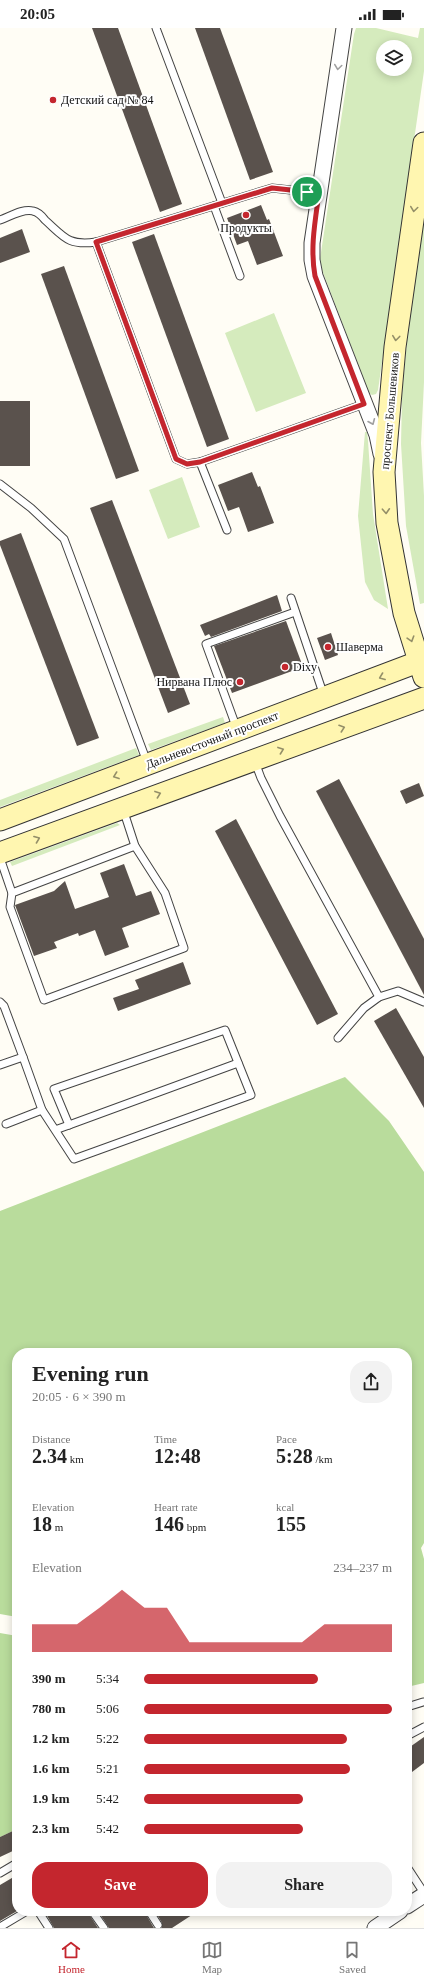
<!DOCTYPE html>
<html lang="en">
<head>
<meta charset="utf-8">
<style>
  body { margin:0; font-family:Georgia,serif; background:#f2f2f2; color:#222; height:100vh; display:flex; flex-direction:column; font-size:15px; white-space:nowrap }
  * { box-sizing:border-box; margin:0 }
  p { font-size:13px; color:#767676 }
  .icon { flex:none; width:22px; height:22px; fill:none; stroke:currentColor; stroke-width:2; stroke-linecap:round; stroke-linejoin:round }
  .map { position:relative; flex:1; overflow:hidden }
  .sheet { position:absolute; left:12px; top:1320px; width:400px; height:568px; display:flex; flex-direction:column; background:#fff; border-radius:16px; box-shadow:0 2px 10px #0003 }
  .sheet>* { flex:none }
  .fabs { position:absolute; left:376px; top:12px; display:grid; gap:8px }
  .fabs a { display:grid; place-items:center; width:36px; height:36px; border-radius:50%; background:#fff; box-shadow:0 2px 10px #0003; font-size:20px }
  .pin { position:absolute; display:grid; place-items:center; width:34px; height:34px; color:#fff; margin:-17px; border:2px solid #fff; border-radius:50%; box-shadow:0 1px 4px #0007 }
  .round { display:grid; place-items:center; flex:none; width:42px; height:42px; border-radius:16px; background:#f2f2f2 }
  .summary { display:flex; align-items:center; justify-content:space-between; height:68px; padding:0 20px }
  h1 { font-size:22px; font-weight:800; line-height:30px }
  .stats { display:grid; grid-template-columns:repeat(3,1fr); gap:6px; height:68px; padding:4px 20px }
  .stats div { display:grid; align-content:center }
  .stats b { font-size:20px; font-weight:800 }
  .stats small { font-size:11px; font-weight:400 }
  .stats p { font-size:11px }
  .chart { height:112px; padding:8px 20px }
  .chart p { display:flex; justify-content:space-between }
  .chart svg { width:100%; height:72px; margin-top:4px; fill:#c4262e; opacity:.7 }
  .cta { display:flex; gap:8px; margin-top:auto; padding:8px 20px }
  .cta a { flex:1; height:46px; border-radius:16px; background:#c4262e; color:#fff; font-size:16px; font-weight:800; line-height:46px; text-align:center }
  .cta a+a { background:#f2f2f2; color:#222 }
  ul { padding:0 20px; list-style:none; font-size:13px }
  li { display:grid; grid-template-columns:64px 48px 1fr; align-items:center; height:30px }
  li i { height:10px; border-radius:5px; background:#c4262e }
  .status { display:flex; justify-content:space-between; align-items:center; height:28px; padding:0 20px; background:#fff; direction:ltr }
  .status svg { height:11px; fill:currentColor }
  .tab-bar { display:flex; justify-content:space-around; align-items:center; height:56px; border-top:1px solid #e0e0e0; background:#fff; font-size:11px; color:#767676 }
  .tab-bar a { display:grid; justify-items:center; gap:2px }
  .tab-bar .current { color:#c4262e }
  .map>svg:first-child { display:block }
  .green { fill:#d5ebbd; fill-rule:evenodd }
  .forest { fill:#b9dc9c }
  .building { fill:#5a524d }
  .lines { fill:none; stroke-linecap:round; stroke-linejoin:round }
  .lane-casing { stroke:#444; stroke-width:9 }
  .street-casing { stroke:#444; stroke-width:17 }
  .secondary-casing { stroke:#333; stroke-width:23 }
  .lane { stroke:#fff; stroke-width:7 }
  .street { stroke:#fff; stroke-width:15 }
  .secondary { stroke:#fff6b0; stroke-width:21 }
  .oneway { stroke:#a0a0a0 }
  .oneway2 { stroke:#948f68 }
  .route-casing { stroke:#fff; stroke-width:8 }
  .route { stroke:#c4262e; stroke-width:5 }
  .poi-dot { fill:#c4262e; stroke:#fff; stroke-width:1.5 }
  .labels { text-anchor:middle; stroke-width:4; stroke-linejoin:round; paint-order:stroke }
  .poi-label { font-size:12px; fill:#111; stroke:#fff; text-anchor:start }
  .street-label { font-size:12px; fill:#111; stroke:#fff }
</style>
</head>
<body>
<div class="status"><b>20:05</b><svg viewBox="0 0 49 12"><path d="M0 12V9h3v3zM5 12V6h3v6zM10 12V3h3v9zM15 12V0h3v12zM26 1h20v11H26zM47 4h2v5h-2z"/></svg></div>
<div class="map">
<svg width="424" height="1900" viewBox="0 0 424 1900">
  <rect width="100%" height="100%" fill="#fffdf5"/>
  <g class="green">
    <path d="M 356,0 L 376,0 L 418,10 L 420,0 L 424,0 L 424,43 L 378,362 L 376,366 L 372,367 L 369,365 L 322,242 L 320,231 L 354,6 ZM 383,19 L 405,19 L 405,41 L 383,41 Z"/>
    <path d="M 424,171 L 424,354 L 421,415 L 424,468 L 424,575 L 420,576 L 406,498 L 401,416 L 402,368 L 408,302 Z"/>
    <path d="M 274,285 L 306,365 L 256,384 L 225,305 Z"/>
    <path d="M 365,404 L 367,404 L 368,413 L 373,486 L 388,581 L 374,572 L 365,554 L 358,488 Z"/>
    <path d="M 182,449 L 200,499 L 168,511 L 149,462 Z"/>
    <path d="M 223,689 L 225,695 L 151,722 L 148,716 Z"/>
    <path d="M 136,720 L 139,727 L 0,779 L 0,772 Z"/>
    <path d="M 117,795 L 120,797 L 12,838 L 10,834 Z"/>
  </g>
  <g class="forest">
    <path d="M 345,1049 L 389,1093 L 424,1144 L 424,1515 L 421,1520 L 424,1531 L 424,1655 L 407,1659 L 407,1325 L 17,1325 L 17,1589 L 0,1586 L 0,1183 Z"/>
    <path d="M 0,1605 L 17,1608 L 17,1801 L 0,1809 Z"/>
  </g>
  <g class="building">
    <path d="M 92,0 L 118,0 L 182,176 L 160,184 Z"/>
    <path d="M 195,0 L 220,0 L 273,144 L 250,152 Z"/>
    <path d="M 261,177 L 267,192 L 269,191 L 283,228 L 257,237 L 248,213 L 237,217 L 227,190 Z"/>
    <path d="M 22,201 L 30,224 L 0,235 L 0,210 Z"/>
    <path d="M 154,206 L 229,411 L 207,419 L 132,214 Z"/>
    <path d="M 64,238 L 139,443 L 116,451 L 41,246 Z"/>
    <rect x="0" y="373" width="30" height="65"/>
    <path d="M 252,444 L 258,459 L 260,458 L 274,495 L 248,504 L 239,479 L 228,483 L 218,457 Z"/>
    <path d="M 112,472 L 190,676 L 168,685 L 90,480 Z"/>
    <path d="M 21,505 L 99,710 L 77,718 L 0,517 L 0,513 Z"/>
    <path d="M 277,567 L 282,583 L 211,609 L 209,606 L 205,608 L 200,597 Z"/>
    <path d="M 286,593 L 303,639 L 232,665 L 214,618 Z"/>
    <path d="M 331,605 L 338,627 L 325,632 L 317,610 Z"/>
    <path d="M 339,751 L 424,911 L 424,967 L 316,763 Z"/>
    <path d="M 419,755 L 424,768 L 406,776 L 400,763 Z"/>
    <path d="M 236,791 L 338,986 L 317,997 L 215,803 Z"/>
    <path d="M 124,836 L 136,868 L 151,863 L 160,886 L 122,900 L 129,919 L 105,928 L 95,902 L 79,908 L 78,905 L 54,914 L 57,920 L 34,928 L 15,877 L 54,863 L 65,853 L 75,881 L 109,869 L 100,845 Z"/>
    <path d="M 183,934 L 191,956 L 118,983 L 113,970 L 139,961 L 135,952 Z"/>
    <path d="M 396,980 L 424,1029 L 424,1080 L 374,993 Z"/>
    <path d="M 424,1709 L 424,1735 L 412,1744 L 407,1737 L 407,1721 Z"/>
    <path d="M 17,1801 L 17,1821 L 0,1829 L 0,1809 Z"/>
    <path d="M 17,1847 L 17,1883 L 0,1893 L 0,1857 Z"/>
    <path d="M 51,1883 L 87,1883 L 98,1900 L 54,1900 L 46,1886 Z"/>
    <path d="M 98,1883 L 144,1883 L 154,1900 L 109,1900 Z"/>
    <path d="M 155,1883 L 198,1883 L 172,1900 L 162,1900 L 162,1895 Z"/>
  </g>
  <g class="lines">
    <g class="lane-casing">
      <g id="lane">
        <path d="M 156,0 L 222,175"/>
        <path d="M 214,178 L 240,248"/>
        <path d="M 0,192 C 9,189 23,180 33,183 C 38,184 42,188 45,192 C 64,209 68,218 96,214 L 272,160 L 319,165"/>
        <path d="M 96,214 L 176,431 L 187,436 L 200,434 L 364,376"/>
        <path d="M 200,434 L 227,502"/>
        <path d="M 0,456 L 31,480 L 64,511 L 147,734"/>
        <path d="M 291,570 L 324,668"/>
        <path d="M 237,701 L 206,616 L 295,584"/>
        <path d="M 255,734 L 261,750 L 280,788 L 379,969 L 398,963 L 424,974"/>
        <path d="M 123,781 L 135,818"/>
        <path d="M 135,818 L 165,865 L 184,920 L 44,972 L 10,879 L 12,865 Z"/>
        <path d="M 0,830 L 12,865"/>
        <path d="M 0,974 L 4,978 L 23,1029 L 0,1037"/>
        <path d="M 338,1010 L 364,980 L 379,969"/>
        <path d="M 42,1082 L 74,1131 L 251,1067 L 225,1002 L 54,1061 L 69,1097 L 55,1102"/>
        <path d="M 6,1096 L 42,1082 L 23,1029"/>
        <path d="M 69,1097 L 238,1035"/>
        <path d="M 407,1679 L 423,1674"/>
        <path d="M 407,1708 L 424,1699"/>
        <path d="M 407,1839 L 424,1865"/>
        <path d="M 0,1845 L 17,1835"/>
        <path d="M 38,1883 L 49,1900"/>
        <path d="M 92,1883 L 104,1900"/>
        <path d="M 149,1883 L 158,1897"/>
        <path d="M 0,1899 L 27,1883"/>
      </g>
    </g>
    <g class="street-casing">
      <g id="street">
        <path d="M 344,0 L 312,215 L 312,232 L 315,248 L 377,407 L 381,426"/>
        <path d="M 407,1878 L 424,1867"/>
        <path d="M 375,1900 L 400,1883"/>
      </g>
    </g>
    <g class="secondary-casing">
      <g id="secondary">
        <path d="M 424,115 L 395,319 L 384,444 L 387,495 L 404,585 L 424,649"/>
        <path d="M 0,792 L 418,634 L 424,635"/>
        <path d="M 0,825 L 424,670"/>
      </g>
    </g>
    <use href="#lane" class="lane"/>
    <use href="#street" class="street"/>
    <use href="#secondary" class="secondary"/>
  </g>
  <defs><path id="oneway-chevron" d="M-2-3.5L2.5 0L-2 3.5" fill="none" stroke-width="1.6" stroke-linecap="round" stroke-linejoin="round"/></defs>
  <g class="oneway">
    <use href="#oneway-chevron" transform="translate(338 39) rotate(98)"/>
    <use href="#oneway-chevron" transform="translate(372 394) rotate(67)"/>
  </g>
  <g class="oneway2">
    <use href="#oneway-chevron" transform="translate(414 181) rotate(98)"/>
    <use href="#oneway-chevron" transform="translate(396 310) rotate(97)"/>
    <use href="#oneway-chevron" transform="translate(386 483) rotate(87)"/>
    <use href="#oneway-chevron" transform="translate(411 611) rotate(73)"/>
    <use href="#oneway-chevron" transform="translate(382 649) rotate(159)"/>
    <use href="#oneway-chevron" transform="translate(342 700) rotate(-19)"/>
    <use href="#oneway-chevron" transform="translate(281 722) rotate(-20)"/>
    <use href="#oneway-chevron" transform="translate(116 748) rotate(160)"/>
    <use href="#oneway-chevron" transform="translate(158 766) rotate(-20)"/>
    <use href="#oneway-chevron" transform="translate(37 811) rotate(-21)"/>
  </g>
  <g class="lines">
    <g class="route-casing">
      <path id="route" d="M 272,160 L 319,165 C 315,194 310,220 315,248 L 364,376 L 200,434 L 187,436 L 176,431 L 96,214 Z"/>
    </g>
    <use href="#route" class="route"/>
  </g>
  <g class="poi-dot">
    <circle cx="53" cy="72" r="4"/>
    <circle cx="246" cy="187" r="4"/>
    <circle cx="328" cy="619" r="4"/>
    <circle cx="285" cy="639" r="4"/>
    <circle cx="240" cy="654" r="4"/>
  </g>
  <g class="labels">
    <g class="poi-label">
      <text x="61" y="76">Детский сад № 84</text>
      <text x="246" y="204" text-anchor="middle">Продукты</text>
      <text x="336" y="623">Шаверма</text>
      <text x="293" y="643">Dixy</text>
      <text x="232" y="658" text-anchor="end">Нирвана Плюс</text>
    </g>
    <g class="street-label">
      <text transform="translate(390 383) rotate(-85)" y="4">проспект Большевиков</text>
      <text transform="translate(212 712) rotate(-21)" y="4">Дальневосточный проспект</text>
    </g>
  </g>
</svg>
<div class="fabs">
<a><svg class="icon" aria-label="layers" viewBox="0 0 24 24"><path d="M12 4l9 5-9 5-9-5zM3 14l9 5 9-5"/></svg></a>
</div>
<div class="pin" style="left:307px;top:164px;background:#1e9e55"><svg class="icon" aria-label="arrive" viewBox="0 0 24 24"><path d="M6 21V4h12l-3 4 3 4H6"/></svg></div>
<section class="sheet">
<div class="summary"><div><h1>Evening run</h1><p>20:05 · 6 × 390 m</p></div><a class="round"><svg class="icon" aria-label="share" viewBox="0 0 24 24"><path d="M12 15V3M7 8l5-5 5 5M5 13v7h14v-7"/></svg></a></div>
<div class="stats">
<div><p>Distance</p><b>2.34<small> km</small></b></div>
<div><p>Time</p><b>12:48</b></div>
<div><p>Pace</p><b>5:28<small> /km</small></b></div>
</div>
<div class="stats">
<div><p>Elevation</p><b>18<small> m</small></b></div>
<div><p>Heart rate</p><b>146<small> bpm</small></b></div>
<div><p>kcal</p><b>155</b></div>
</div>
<div class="chart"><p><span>Elevation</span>234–237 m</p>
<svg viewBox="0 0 160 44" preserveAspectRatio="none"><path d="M0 44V27L10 27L20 27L30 17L40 6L50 17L60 17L70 38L80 38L90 38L100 38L110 38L120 38L130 27L140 27L150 27L160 27V44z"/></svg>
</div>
<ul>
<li><b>390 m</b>5:34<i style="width:70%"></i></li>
<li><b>780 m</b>5:06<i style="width:100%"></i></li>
<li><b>1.2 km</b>5:22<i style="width:82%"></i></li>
<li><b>1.6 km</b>5:21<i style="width:83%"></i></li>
<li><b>1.9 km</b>5:42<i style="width:64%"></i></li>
<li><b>2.3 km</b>5:42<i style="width:64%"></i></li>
</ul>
<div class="cta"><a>Save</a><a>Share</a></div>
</section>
</div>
<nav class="tab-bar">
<a class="current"><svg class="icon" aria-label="home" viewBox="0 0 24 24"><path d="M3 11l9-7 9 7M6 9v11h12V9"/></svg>Home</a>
<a><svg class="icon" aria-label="map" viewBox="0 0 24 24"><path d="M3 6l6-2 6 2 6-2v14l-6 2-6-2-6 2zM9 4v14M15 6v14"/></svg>Map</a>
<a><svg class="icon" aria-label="saved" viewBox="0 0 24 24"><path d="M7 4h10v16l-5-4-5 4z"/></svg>Saved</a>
</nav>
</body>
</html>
